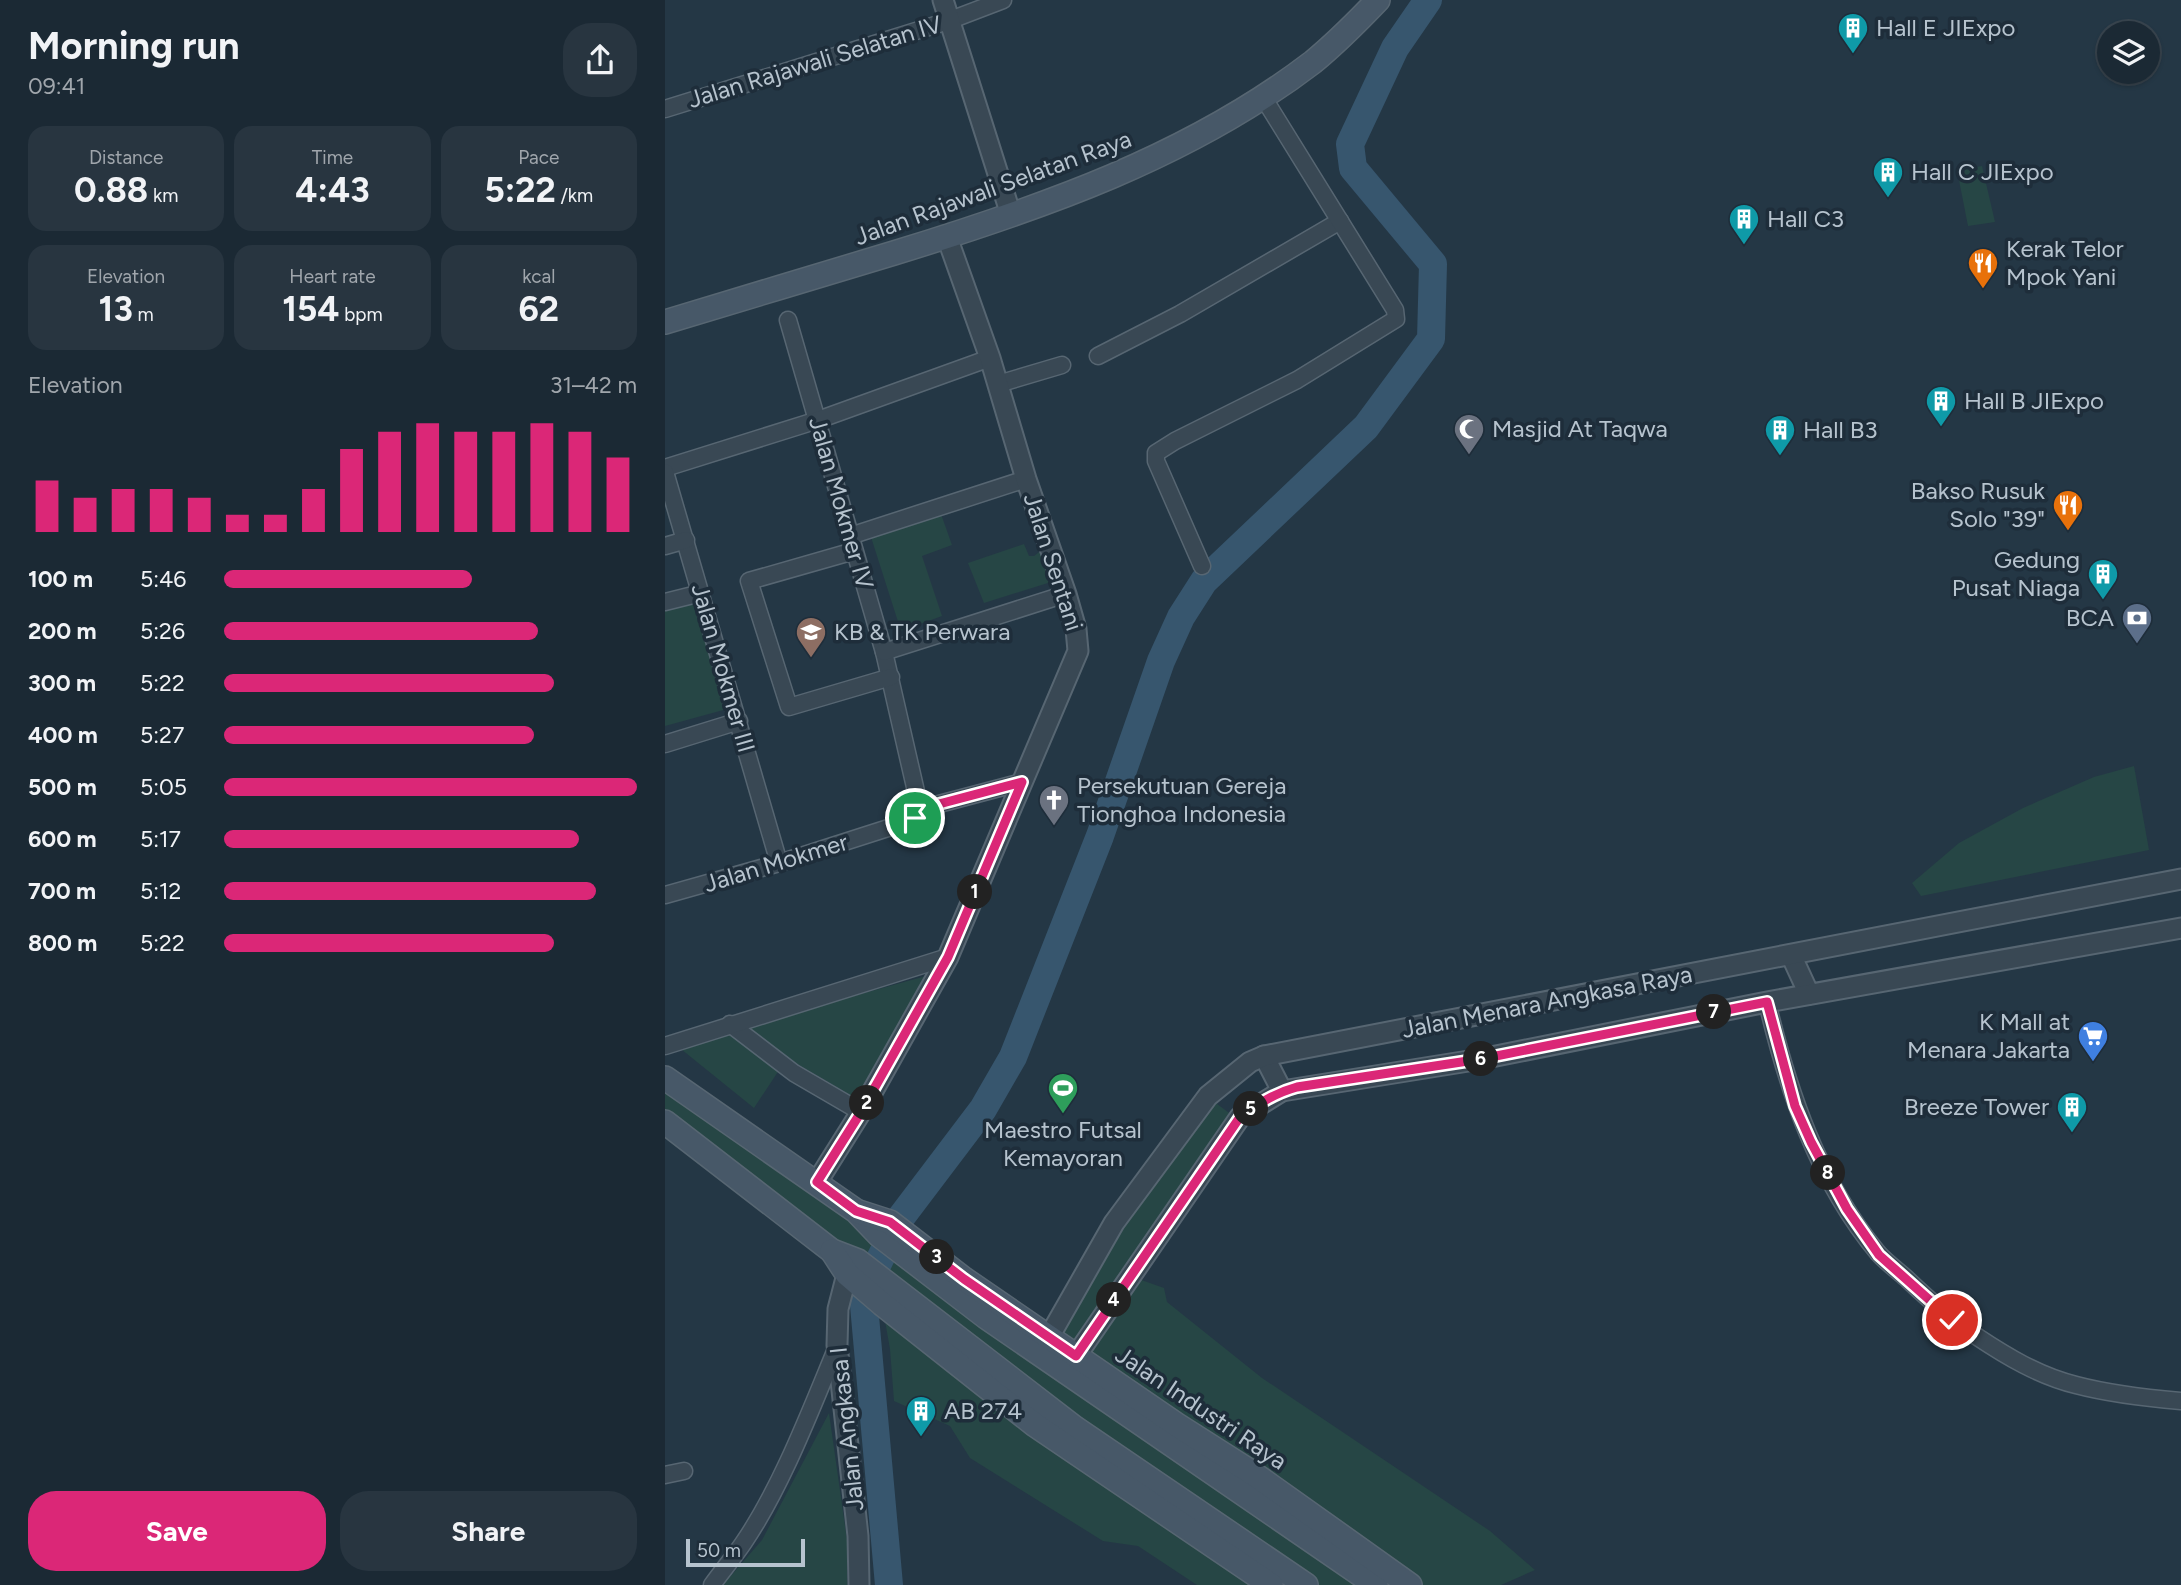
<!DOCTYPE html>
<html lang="en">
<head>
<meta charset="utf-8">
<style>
  body { margin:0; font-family:Figtree,sans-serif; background:#283540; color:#f1f3f6; height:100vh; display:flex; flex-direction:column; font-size:26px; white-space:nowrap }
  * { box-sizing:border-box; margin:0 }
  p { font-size:23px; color:#a0a6ac }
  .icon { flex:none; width:38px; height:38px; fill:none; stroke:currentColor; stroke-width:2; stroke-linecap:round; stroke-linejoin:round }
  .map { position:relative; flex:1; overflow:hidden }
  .details { display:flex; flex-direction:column; background:#1b2934; width:665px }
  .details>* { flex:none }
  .tools { position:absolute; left:1432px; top:21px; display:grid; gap:14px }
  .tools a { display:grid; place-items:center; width:63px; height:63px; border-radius:50%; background:#1b2934; box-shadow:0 2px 5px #0004,0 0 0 2px #39454f; font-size:35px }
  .scale { position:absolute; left:21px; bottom:18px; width:119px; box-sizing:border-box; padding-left:7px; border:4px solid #b6c3ce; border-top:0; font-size:19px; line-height:24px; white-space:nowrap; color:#b6c3ce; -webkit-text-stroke:5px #1e2d3a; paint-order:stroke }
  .pin { position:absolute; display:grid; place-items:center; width:60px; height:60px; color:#fff; margin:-30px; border:4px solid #fff; border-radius:50%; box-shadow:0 2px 7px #0007 }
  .km { position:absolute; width:35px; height:35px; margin:-18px; border-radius:50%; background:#222; color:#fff; font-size:19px; line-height:35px; text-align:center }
  .round { display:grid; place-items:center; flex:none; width:74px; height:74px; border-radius:28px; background:#283540 }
  .head { display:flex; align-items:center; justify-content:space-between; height:119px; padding:0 28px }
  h1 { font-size:38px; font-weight:700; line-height:52px }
  .stats { display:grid; grid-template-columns:repeat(3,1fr); gap:10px; height:119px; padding:7px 28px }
  .stats div { display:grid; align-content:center; border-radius:18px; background:#283540; text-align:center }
  .stats b { font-size:35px; font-weight:700 }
  .stats small { font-size:19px; font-weight:400 }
  .stats p { font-size:19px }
  .chart { height:196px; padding:14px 28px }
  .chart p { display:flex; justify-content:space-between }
  .chart svg { width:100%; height:126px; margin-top:7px; stroke:#db2777; stroke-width:6 }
  .action { display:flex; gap:14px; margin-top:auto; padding:14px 28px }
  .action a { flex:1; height:80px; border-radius:28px; background:#db2777; color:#fff; font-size:28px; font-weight:700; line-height:80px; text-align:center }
  .action a+a { background:#283540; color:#f1f3f6 }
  ul { padding:0 28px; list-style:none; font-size:23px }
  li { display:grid; grid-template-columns:112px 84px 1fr; align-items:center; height:52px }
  li i { height:18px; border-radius:9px; background:#db2777 }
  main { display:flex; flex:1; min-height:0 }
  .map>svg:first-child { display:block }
  .green { fill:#264645 }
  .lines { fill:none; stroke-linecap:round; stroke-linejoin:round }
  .river { stroke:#37566e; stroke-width:28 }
  .minor-casing { stroke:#576672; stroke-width:19 }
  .tertiary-casing { stroke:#576672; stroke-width:23 }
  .secondary-casing { stroke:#576672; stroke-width:26 }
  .minor { stroke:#394854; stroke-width:16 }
  .tertiary { stroke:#394854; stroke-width:19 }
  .secondary { stroke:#475868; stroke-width:23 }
  .route-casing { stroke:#fff; stroke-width:14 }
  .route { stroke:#db2777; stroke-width:9 }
  .labels { text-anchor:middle; stroke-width:7; stroke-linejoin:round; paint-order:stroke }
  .poi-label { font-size:24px; fill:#b6c3ce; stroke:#1e2d3a; text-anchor:start }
  .street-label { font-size:24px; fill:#b6c3ce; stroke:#1e2d3a }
</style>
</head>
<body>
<main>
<section class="details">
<div class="head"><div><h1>Morning run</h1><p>09:41</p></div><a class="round"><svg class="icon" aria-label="share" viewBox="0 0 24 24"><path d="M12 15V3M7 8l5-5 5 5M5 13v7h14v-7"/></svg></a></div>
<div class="stats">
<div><p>Distance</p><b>0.88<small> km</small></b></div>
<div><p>Time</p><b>4:43</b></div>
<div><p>Pace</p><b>5:22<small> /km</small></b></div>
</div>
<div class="stats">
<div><p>Elevation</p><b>13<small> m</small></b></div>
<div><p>Heart rate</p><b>154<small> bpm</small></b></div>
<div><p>kcal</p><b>62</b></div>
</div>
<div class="chart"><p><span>Elevation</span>31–42 m</p>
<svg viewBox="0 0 160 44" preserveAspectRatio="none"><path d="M5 44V26M15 44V32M25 44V29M35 44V29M45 44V32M55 44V38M65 44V38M75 44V29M85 44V15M95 44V9M105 44V6M115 44V9M125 44V9M135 44V6M145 44V9M155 44V18"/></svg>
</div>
<ul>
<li><b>100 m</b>5:46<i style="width:60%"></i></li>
<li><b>200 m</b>5:26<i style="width:76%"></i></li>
<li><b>300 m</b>5:22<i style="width:80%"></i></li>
<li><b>400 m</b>5:27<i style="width:75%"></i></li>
<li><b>500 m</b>5:05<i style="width:100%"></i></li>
<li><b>600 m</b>5:17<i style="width:86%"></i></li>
<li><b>700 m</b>5:12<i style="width:90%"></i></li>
<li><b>800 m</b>5:22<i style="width:80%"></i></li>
</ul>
<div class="action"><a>Save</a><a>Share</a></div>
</section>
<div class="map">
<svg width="1516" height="1585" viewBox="0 0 1516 1585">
  <rect width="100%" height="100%" fill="#243745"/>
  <g class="green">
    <path d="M 1317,166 L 1330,222 L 1303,226 L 1292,170 Z"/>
    <path d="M 276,514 L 287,545 L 257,556 L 277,616 L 236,631 L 205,534 Z"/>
    <path d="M 359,544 L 364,556 L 369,556 L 378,549 L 386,582 L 319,603 L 303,563 Z"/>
    <path d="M 30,595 L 62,709 L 0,726 L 0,603 Z"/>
    <path d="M 1469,766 L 1484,850 L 1256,896 L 1247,883 L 1294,843 L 1358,808 L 1429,777 Z"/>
    <path d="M 261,976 L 192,1099 L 122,1058 L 89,1108 L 11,1045 Z"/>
    <path d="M 0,1078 L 711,1585 L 642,1585 L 0,1122 Z"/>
    <path d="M 544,1098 L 571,1118 L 465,1276 L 499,1288 L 502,1302 L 597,1378 L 825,1531 L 870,1570 L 836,1585 L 745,1585 L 384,1337 Z"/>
    <path d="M 217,1304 L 605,1585 L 532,1585 L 473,1546 L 438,1541 L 305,1458 L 285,1426 L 229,1401 L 225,1349 Z"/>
    <path d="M 164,1413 L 182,1540 L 182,1585 L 58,1585 L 97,1540 Z"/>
  </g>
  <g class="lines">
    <path class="river" d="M 224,1585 L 198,1294 L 234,1220 L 318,1109 L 348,1057 L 435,836 L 496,661 L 516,617 L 539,581 L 701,427 L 766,339 L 768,264 L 688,168 L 685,144 L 730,48 L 763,0"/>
    <g class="minor-casing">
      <g id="minor">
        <path d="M 0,109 L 283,21 L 338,0"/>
        <path d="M 123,320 L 219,652 L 255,809"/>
        <path d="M 433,356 L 515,314 L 675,221"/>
        <path d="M 333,384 L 397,365"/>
        <path d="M 0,468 L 153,420 L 325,358"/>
        <path d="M 0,472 L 114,863"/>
        <path d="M 185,536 L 361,479"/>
        <path d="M 0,546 L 21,540"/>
        <path d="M 189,551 L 84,581 L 124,707 L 226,677"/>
        <path d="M 537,566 L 491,461 L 491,453 L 510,441 L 632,380 L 731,319 L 730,310 L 598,97"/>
        <path d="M 0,602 L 36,593"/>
        <path d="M 219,652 L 401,594"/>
        <path d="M 0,744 L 74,721"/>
        <path d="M 255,809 L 357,782"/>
        <path d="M 0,895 L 114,863 L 245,821 L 250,819 L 255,809"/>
        <path d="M 1102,1002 C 1123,1091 1153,1181 1213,1253 C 1221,1262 1232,1270 1241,1278 C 1263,1299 1285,1319 1311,1336 C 1341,1356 1374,1376 1411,1385 C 1445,1394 1481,1398 1516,1401"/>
        <path d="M 65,1024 L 129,1073 L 196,1112"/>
        <path d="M 0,1046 L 283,957"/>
        <path d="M 0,1475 L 19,1471"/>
        <path d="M 47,1585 C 57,1571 69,1557 79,1542 C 117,1486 146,1409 172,1347"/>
      </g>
    </g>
    <g class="tertiary-casing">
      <g id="tertiary">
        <path d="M 278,0 L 346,215"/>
        <path d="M 1126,955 L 1144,994"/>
        <path d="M 599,1056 L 617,1091"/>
        <path d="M 152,1182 L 196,1112 L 283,957 L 413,651 L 411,629 L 401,594 L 361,479 L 325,358 L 282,237"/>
        <path d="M 182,1274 L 173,1309 L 172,1345 L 193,1536 L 194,1585"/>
        <path d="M 384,1337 L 449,1223 L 543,1096 L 585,1062 L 599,1056 L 1516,879"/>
        <path d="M 411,1356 L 575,1117 L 617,1091 L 816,1059 L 1102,1002 L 1516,928"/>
      </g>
    </g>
    <g class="secondary-casing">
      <g id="secondary">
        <path d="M 0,322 C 76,299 153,276 229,253 C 376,208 524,157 648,62 C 671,43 692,22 713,0"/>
        <path d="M 0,1078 L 191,1211 L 214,1235 L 321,1317 L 711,1585"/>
        <path d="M 0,1122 L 167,1251 L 193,1261 L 410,1428 L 641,1585"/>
        <path d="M 194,1212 L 225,1222 L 299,1279 L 512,1425 L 589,1474 L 745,1585"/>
        <path d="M 167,1251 L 182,1274 L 217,1304 L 370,1425 L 606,1585"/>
      </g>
    </g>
    <use href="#minor" class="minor"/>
    <use href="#tertiary" class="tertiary"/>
    <use href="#secondary" class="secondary"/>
  </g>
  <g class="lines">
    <g class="route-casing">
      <path id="route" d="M 250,818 L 255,809 L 357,782 L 283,957 L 196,1112 L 152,1182 L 191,1211 L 225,1222 L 299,1279 L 411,1356 L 575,1117 C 593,1104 610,1093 632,1087 L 816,1059 L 1102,1002 L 1130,1106 L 1146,1142 L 1182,1209 L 1214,1255 L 1287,1320"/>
    </g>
    <use href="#route" class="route"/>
  </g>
  <defs>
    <g id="building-pin" transform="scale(1.575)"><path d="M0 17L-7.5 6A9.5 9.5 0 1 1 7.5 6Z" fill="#0f9aa8" stroke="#1e2d3a"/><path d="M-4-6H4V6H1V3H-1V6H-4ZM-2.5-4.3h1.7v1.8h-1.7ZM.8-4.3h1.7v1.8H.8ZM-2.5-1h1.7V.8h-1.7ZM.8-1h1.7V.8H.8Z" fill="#fff"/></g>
    <g id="restaurant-pin" transform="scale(1.575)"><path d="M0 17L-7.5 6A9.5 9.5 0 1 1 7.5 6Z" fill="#e8710a" stroke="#1e2d3a"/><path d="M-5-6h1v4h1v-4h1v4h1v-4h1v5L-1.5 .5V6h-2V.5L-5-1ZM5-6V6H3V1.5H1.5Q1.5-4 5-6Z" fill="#fff"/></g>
    <g id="mosque-pin" transform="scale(1.575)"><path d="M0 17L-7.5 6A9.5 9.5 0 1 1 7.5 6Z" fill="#6b7280" stroke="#1e2d3a"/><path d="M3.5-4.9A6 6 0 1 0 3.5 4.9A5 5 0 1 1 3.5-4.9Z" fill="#fff"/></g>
    <g id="bank-pin" transform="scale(1.575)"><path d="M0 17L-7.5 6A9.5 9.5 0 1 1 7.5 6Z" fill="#5c6f8a" stroke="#1e2d3a"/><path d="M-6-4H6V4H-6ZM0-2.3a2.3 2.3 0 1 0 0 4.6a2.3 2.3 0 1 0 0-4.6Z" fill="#fff"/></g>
    <g id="school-pin" transform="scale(1.575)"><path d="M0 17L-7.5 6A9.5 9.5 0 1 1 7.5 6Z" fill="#8d6e63" stroke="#1e2d3a"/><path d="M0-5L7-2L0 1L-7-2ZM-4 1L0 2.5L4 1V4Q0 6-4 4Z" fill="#fff"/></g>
    <g id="church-pin" transform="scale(1.575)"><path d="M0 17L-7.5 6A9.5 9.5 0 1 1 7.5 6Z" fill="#6b7280" stroke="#1e2d3a"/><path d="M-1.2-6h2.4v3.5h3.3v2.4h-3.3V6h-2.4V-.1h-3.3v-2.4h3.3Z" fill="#fff"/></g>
    <g id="supermarket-pin" transform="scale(1.575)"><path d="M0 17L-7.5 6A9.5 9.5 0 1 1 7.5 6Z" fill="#3f7fe0" stroke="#1e2d3a"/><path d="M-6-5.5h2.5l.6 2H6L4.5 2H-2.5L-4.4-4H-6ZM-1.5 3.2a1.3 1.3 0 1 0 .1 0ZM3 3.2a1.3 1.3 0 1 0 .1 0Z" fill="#fff"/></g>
    <g id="stadium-pin" transform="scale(1.575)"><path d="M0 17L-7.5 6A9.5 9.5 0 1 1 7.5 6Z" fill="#2e9e5b" stroke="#1e2d3a"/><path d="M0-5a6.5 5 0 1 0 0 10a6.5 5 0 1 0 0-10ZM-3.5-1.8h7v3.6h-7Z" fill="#fff"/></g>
  </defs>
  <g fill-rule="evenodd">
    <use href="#building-pin" x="1188" y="28"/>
    <use href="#building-pin" x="1223" y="172"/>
    <use href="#building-pin" x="1079" y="219"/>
    <use href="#restaurant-pin" x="1318" y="263"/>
    <use href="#building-pin" x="1276" y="401"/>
    <use href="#mosque-pin" x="804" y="429"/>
    <use href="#building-pin" x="1115" y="430"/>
    <use href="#restaurant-pin" x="1403" y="505"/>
    <use href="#building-pin" x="1438" y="574"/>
    <use href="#bank-pin" x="1472" y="618"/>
    <use href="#school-pin" x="146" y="632"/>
    <use href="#church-pin" x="389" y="800"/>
    <use href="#supermarket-pin" x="1428" y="1036"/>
    <use href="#stadium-pin" x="398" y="1088"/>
    <use href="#building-pin" x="1407" y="1107"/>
    <use href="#building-pin" x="256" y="1411"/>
  </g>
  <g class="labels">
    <g class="poi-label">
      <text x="1211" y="36">Hall E JIExpo</text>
      <text x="1246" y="180">Hall C JIExpo</text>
      <text x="1102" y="227">Hall C3</text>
      <text x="1341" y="257">Kerak Telor<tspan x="1341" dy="28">Mpok Yani</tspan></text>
      <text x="1299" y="409">Hall B JIExpo</text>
      <text x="827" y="437">Masjid At Taqwa</text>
      <text x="1138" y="438">Hall B3</text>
      <text x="1380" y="499" text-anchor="end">Bakso Rusuk<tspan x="1380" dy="28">Solo "39"</tspan></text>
      <text x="1415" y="568" text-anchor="end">Gedung<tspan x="1415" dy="28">Pusat Niaga</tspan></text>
      <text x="1449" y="626" text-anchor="end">BCA</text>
      <text x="169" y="640">KB &amp; TK Perwara</text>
      <text x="412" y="794">Persekutuan Gereja<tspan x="412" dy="28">Tionghoa Indonesia</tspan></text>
      <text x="1405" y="1030" text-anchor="end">K Mall at<tspan x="1405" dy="28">Menara Jakarta</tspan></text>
      <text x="1384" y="1115" text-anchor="end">Breeze Tower</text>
      <text x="398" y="1138" text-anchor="middle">Maestro Futsal<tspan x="398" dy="28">Kemayoran</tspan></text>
      <text x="279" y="1419">AB 274</text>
    </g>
    <g class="street-label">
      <text transform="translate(150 62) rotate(-17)" y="8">Jalan Rajawali Selatan IV</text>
      <text transform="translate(328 188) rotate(-20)" y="8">Jalan Rajawali Selatan Raya</text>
      <text transform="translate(176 503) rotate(74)" y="8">Jalan Mokmer IV</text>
      <text transform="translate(388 562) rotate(72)" y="8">Jalan Sentani</text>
      <text transform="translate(58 668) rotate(74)" y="8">Jalan Mokmer III</text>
      <text transform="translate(111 863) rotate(-17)" y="8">Jalan Mokmer</text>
      <text transform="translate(882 1002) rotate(-11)" y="8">Jalan Menara Angkasa Raya</text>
      <text transform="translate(536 1408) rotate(34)" y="8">Jalan Industri Raya</text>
      <text transform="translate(182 1429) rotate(-96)" y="8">Jalan Angkasa I</text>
    </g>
  </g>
</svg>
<div class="tools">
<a><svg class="icon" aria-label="layers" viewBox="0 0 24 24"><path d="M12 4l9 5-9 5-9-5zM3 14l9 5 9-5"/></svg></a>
</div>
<div class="scale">50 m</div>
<div class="pin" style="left:250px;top:818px;background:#1e9e55"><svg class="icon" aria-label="arrive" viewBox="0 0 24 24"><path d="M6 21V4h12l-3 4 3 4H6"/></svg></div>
<div class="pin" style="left:1287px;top:1320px;background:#d93025"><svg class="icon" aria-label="check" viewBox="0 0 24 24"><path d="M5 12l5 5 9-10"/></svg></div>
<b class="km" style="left:310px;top:892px">1</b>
<b class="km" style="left:202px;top:1103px">2</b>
<b class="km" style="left:272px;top:1257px">3</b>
<b class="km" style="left:449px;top:1300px">4</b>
<b class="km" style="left:586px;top:1109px">5</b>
<b class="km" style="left:816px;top:1059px">6</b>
<b class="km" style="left:1049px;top:1012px">7</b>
<b class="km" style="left:1163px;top:1173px">8</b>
</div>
</main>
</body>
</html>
